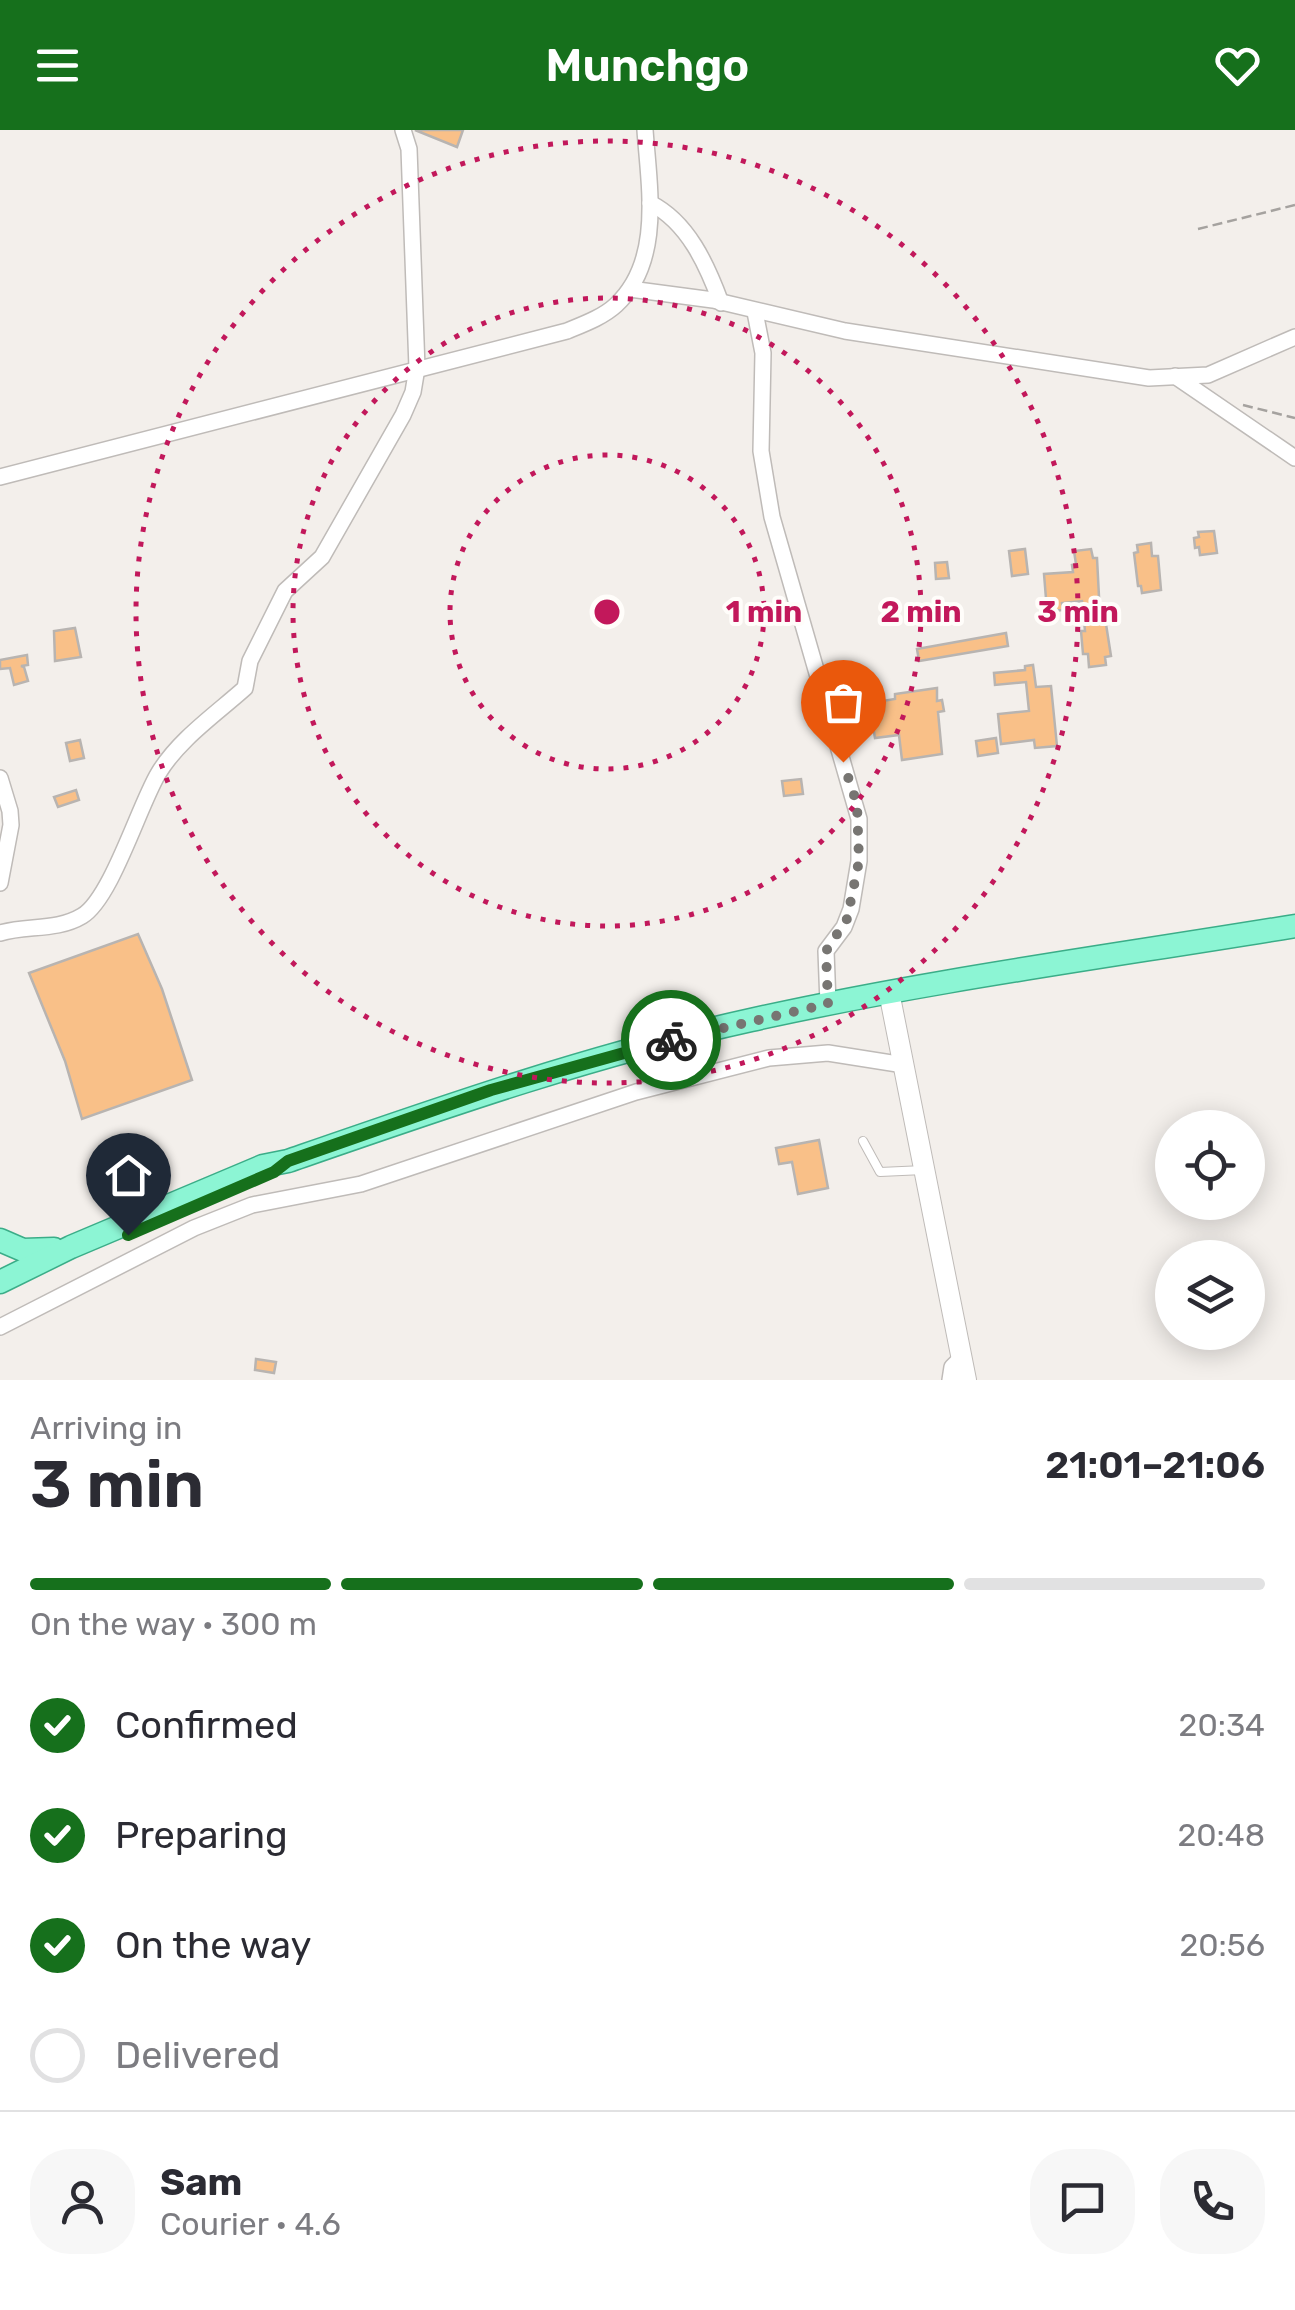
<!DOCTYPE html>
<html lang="en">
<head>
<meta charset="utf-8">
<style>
	body { margin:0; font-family:Rubik,sans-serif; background:#f7f7f7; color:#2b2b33; height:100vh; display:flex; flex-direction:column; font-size:38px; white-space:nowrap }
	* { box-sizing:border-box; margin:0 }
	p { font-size:32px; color:#7c7c81 }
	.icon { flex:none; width:55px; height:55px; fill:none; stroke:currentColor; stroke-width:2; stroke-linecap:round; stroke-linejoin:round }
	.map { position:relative; height:1250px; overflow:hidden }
	.details { display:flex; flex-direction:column; background:#fff; flex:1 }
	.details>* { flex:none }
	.buttons { position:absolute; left:1155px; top:980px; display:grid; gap:20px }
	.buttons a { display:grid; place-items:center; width:110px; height:110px; border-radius:50%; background:#fff; box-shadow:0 5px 25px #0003; font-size:50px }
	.pin { position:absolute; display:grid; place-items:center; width:85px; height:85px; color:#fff; margin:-102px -42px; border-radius:50% 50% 50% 0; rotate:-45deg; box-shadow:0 0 10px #0007 }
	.pin .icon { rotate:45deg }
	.courier { position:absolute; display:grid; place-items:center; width:100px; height:100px; margin:-50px; border:8px solid #16701c; border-radius:50%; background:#fff; color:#222; box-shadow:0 2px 12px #0007 }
	.headline em { font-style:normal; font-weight:600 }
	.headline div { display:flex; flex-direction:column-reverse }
	.headline { display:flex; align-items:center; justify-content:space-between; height:170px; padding:0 30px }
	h1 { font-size:65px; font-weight:600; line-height:75px }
	.bar { display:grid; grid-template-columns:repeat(4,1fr); gap:15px 10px; align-content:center; height:120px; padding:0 30px }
	.bar i { height:12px; border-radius:8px; background:#e1e1e2 }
	.bar .on { background:#16701c }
	.bar p { grid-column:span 4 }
	.line { display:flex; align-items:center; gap:25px; padding:0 30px; border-top:2px solid #e1e1e2 }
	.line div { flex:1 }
	.round { display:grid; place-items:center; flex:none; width:105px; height:105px; border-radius:40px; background:#f7f7f7 }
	ol { padding:0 30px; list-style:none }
	li { display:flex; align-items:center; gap:30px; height:110px }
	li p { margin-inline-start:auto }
	li .icon { padding:10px; border-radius:50%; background:#16701c; color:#fff; stroke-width:4 }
	li:last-child { color:#7c7c81 }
	li i { width:55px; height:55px; border:5px solid #e1e1e2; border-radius:50% }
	header { display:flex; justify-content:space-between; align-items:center; height:130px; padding:0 30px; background:#16701c; color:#fff; font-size:45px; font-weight:600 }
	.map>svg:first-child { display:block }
	.building { fill:#f9c088; stroke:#b8b4b1; stroke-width:2.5 }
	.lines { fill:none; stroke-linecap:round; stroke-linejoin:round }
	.lane-casing { stroke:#bfbbb8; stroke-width:10 }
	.street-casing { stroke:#bfbbb8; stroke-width:18 }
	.secondary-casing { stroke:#bfbbb8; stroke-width:22 }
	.primary-casing { stroke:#3bad88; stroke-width:25 }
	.path { stroke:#a5a29f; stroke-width:2.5; stroke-dasharray:10 5; stroke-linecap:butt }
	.lane { stroke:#fff; stroke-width:8 }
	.street { stroke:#fff; stroke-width:15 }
	.secondary { stroke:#fff; stroke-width:20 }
	.primary { stroke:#8cf5d4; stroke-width:22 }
	.done { stroke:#777572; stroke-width:10; stroke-dasharray:0 18 }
	.route { stroke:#16701c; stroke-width:12 }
	.ring { fill:none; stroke:#c2185b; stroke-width:5; stroke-dasharray:5 10 }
	.centre { fill:#c2185b; stroke:#fffdfa; stroke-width:5 }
	.ring-label { font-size:30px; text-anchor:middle; font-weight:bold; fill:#c2185b; stroke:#fffdfa; stroke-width:8; stroke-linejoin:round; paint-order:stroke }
</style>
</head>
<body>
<header><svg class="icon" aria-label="menu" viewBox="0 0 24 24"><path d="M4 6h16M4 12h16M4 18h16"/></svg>Munchgo<svg class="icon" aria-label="heart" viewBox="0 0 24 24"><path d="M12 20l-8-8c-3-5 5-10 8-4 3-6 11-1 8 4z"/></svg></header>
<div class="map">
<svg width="1295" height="1250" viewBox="0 0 1295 1250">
	<rect width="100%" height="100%" fill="#f3efeb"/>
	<g class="building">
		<polygon points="415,0 463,0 457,17"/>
		<polygon points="1214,401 1217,423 1200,425 1199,417 1195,418 1194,408 1199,407 1198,402"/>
		<polygon points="1151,413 1152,426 1158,426 1161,460 1142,463 1141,456 1138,456 1134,423 1138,422 1137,415"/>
		<polygon points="1025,419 1028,444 1012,446 1009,421"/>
		<polygon points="1091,419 1093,428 1097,428 1100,486 1102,494 1106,494 1111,526 1105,527 1106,535 1089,537 1088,524 1083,524 1081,501 1085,501 1082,471 1062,473 1063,480 1047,481 1044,444 1073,442 1072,435 1076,434 1074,421"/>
		<polygon points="947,432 949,448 936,449 935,433"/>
		<polygon points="75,498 81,527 55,531 54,501"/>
		<polygon points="1006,503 1008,516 919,531 917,519"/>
		<polygon points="27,525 28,535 21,536 24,537 28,551 14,555 10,538 0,539 0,530"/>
		<polygon points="1033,535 1036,557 1051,556 1057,616 1035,618 1034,610 1001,614 998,584 1029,581 1026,552 995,555 994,543 1025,540 1025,536"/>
		<polygon points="937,558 937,571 942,570 944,581 938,582 942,624 902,630 899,605 875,608 873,596 867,596 864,574 895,569 895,564"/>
		<polygon points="996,608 998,623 978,626 976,611"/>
		<polygon points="80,610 84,628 70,631 66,613"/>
		<polygon points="801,649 803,664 784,666 782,651"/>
		<polygon points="76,660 79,670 58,677 54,667"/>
		<polygon points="138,804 162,859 192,950 82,989 65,931 29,843"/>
		<polygon points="819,1010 828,1058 798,1064 792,1032 779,1034 776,1018"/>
		<polygon points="256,1229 276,1232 274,1243 255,1240"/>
	</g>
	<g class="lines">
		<g class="lane-casing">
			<polyline id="lane" points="863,1011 880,1042 924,1040"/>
		</g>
		<g class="street-casing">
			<g id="street">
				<path d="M650 73C688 92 707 135 721 173"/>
				<polyline points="630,159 713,170 845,201 1149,248 1208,245 1295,207"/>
				<polyline points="755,182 763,223 761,321 772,387 859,689 859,731 851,779 844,797 826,821 828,874"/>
				<polyline points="1175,246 1295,328"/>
				<path d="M0 347 567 201C584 194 603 187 616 175 663 131 649 57 645 0"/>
				<polyline points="0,648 10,681 11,695 0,753"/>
				<path d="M0 803C27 795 57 801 82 786 111 769 139 676 158 644 178 610 216 584 245 558L250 531 285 461 322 427 403 285 413 262 417 238 409 19 403 0"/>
				<polyline points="0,1197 194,1098 252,1075 361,1054 636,962 769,928 828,923 904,935"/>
				<polyline points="950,1250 952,1237 961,1228"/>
			</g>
		</g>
		<g class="secondary-casing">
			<polyline id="secondary" points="889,862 966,1250"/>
		</g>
		<g class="primary-casing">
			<g id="primary">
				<polyline points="0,1110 23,1120 54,1119"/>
				<path d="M0 1152 71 1117 263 1036 288 1031C441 978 592 925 751 890 930 850 1113 826 1295 796"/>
			</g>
		</g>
		<g class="path">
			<polyline points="1198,99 1295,75"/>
			<polyline points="1243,275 1295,288"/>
		</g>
		<use href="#lane" class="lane"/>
		<use href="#street" class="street"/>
		<use href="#secondary" class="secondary"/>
		<use href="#primary" class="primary"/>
	</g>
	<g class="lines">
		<polyline class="done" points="671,910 828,874 826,821 847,789 859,731 857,674 843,632"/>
		<polyline class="route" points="128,1105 274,1042 288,1031 491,960 671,910"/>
	</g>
	<g class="ring">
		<circle cx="607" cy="482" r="157"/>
		<circle cx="607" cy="482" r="314"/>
		<circle cx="607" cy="482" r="471"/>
	</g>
	<circle cx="607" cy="482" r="15" class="centre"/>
	<g class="ring-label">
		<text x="764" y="492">1 min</text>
		<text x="921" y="492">2 min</text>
		<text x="1078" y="492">3 min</text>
	</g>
</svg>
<div class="buttons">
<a><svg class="icon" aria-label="locate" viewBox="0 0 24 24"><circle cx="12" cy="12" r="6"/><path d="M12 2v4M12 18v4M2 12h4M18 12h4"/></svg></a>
<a><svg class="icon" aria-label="layers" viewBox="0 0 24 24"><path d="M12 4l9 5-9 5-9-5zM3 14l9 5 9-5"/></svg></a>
</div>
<div class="pin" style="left:843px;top:632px;background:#ea580c"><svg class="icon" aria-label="bag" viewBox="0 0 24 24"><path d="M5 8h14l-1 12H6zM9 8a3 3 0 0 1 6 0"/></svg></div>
<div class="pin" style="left:128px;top:1105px;background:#1f2937"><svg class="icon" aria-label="home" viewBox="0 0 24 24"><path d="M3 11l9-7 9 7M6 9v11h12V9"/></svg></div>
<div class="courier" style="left:671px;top:910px"><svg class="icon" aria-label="bike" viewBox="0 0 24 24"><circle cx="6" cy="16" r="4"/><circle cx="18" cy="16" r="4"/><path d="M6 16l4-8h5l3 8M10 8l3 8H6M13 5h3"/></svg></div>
</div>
<section class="details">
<div class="headline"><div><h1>3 min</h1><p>Arriving in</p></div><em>21:01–21:06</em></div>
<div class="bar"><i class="on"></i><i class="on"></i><i class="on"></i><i></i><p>On the way · 300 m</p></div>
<ol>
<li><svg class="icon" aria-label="check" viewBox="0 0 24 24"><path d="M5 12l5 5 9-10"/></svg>Confirmed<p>20:34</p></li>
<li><svg class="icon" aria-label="check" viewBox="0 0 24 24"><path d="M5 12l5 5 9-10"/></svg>Preparing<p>20:48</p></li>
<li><svg class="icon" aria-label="check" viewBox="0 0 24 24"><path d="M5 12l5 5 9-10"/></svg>On the way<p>20:56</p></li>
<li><i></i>Delivered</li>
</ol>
<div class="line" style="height:180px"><a class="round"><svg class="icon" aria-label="person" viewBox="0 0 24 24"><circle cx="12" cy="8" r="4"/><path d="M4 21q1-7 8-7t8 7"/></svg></a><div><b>Sam</b><p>Courier · 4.6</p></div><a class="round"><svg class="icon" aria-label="chat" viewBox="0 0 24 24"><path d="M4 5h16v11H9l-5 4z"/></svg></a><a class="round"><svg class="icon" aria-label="phone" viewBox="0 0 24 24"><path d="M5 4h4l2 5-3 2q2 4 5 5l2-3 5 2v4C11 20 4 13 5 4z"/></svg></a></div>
</section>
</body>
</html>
